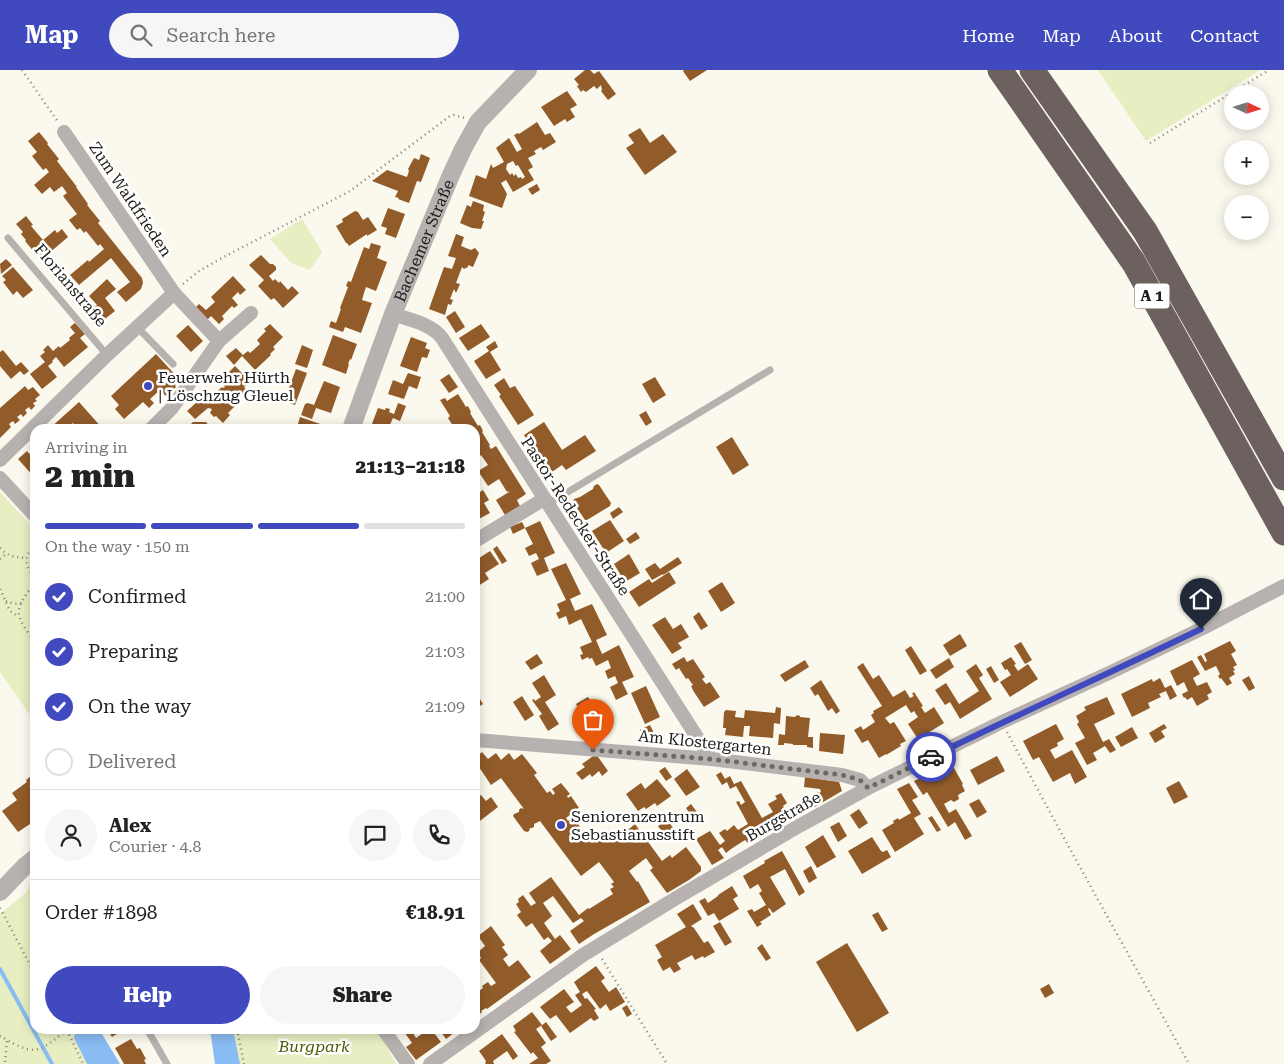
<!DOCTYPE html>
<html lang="en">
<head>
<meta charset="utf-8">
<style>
	body { margin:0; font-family:"Roboto Serif",serif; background:#f6f6f6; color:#222; height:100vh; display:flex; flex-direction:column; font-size:19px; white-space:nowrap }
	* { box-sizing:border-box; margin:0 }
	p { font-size:16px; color:#767676 }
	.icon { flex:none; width:28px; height:28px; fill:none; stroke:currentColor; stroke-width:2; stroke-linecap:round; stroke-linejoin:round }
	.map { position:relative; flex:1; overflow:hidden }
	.details { position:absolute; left:30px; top:354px; width:450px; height:610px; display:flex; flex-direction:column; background:#fff; border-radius:15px; box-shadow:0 2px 12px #0003 }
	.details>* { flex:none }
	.needle { width:32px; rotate:94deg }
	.tools { position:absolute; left:1224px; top:15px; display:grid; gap:10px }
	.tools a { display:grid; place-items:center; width:45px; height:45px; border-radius:50%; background:#fff; box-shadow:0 2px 12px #0003; font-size:25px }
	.pin { position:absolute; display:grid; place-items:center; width:42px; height:42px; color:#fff; margin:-51px -21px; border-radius:50% 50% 50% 0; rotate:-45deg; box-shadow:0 0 5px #0007 }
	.pin .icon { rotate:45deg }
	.courier { position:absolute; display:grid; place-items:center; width:50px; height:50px; margin:-25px; border:4px solid #404abe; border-radius:50%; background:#fff; color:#222; box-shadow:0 1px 6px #0007 }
	.head em { font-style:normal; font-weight:800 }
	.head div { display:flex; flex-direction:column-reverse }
	.head { display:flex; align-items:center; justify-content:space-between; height:85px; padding:0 15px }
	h1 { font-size:32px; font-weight:800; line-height:38px }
	.bar { display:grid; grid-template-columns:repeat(4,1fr); gap:8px 5px; align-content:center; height:60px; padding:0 15px }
	.bar i { height:6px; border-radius:4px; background:#e0e0e0 }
	.bar .active { background:#404abe }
	.bar p { grid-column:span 4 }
	.line { display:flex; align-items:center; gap:12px; padding:0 15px; border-top:1px solid #e0e0e0 }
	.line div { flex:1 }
	.round { display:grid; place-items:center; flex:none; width:52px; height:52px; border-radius:26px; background:#f6f6f6 }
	ol { padding:0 15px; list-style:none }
	li { display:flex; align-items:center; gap:15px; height:55px }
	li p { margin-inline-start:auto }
	li .icon { padding:5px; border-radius:50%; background:#404abe; color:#fff; stroke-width:4 }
	li:last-child { color:#767676 }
	li i { width:28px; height:28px; border:2px solid #e0e0e0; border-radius:50% }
	.button { display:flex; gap:10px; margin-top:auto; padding:10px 15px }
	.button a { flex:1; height:58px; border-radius:30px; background:#404abe; color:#fff; font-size:20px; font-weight:800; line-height:58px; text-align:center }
	.button a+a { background:#f6f6f6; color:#222 }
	header { display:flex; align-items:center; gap:30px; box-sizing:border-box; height:70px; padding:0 25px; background:#404abe; color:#fff }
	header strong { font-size:24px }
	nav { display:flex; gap:28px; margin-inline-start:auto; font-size:18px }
	.search { width:350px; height:45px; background:#f6f6f6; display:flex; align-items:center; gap:12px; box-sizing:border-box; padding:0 18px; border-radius:28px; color:#767676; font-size:19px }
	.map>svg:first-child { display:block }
	.green { fill:#e6eec2 }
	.water { fill:#89bcf3 }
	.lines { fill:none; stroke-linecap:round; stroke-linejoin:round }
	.stream { stroke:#89bcf3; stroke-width:4 }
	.building { fill:#915b2a; fill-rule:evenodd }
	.path { stroke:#84827b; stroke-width:2.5; stroke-dasharray:1 4; stroke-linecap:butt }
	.service { stroke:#b7b1b0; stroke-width:7 }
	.minor { stroke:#b7b1b0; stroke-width:14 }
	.tertiary { stroke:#b7b1b0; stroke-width:18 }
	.motorway { stroke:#6d6160; stroke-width:25 }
	.done { stroke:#6b6a63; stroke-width:5; stroke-dasharray:0 9 }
	.route { stroke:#404abe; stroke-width:6 }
	.poi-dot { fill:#404abe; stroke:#fff; stroke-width:2 }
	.labels { text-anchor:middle; stroke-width:5; stroke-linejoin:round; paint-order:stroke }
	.shield { fill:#fff; stroke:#62615e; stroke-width:1 }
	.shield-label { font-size:15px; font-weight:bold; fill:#1e1d19 }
	.street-label { font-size:16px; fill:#1e1d19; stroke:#fff }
	.poi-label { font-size:16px; fill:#1e1d19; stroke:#fff; text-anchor:start }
	.park-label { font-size:16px; font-style:italic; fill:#535b05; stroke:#fff }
</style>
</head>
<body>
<header>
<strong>Map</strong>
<div class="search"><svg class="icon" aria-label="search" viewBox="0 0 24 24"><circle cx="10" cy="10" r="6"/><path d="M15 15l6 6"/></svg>Search here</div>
<nav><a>Home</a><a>Map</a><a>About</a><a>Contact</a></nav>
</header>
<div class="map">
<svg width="1284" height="994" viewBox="0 0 1284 994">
	<rect width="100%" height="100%" fill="#fbf8ed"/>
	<g class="green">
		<polygon points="1098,0 1260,0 1146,71"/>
		<polygon points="302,149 322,182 310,200 291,193 270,169"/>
		<polygon points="0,422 35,460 35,652 0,602"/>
		<polygon points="35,802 35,959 76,959 74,968 87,994 0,994 0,844 26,823"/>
		<polygon points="233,959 377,959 396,994 240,994"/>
	</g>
	<g class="water">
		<polygon points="76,959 99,959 120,994 87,994 74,968"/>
		<polygon points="210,959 233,959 240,994 215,994"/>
	</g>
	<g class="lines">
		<polyline class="stream" points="0,899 52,994"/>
	</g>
	<g class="building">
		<polygon points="585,0 590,0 594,4 599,1 616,24 608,30 601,21 602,20 601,15 597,19 594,16 586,22 583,20 581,22 577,16 579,15 574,9"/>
		<polygon points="684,0 707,0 690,11 683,1"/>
		<polygon points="567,21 577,35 570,39 575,47 567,52 565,49 554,56 541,37"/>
		<path d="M537 52 545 65 550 63 556 72 543 80 541 77 534 81 536 84 528 88 533 97 528 100 534 110 513 122 506 110 501 113 507 124 502 138 469 126 476 105 486 109 491 94 493 98 504 92 496 78 509 68 517 82 522 79 514 65 518 63 519 64ZM513 91 516 96 518 95 525 107 522 109 521 107 518 108 516 104 514 106 512 103 510 105 506 99 507 94Z"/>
		<polygon points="640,58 650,73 663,64 677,82 645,105 626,78 634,73 628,65"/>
		<polygon points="39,62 48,73 47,74 59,89 57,91 77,117 76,117 88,134 87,135 100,151 98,153 142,208 143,213 141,219 126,232 117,222 130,212 111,188 79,215 70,205 88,190 89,192 104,179 100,174 98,176 86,161 84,163 80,158 77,160 69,150 77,144 63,126 67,123 62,116 54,122 50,117 42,124 34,115 49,102 46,98 43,100 32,86 37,82 28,71"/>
		<polygon points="421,84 430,88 421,112 417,111 409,133 398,129 399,128 395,127 398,121 372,111 387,100 407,107 409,101 408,99 414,88 419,90"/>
		<polygon points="537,114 540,120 532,125 528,119"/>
		<polygon points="473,131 484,135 483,141 485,142 482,151 484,151 481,159 472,158 460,153 467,135 471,137"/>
		<polygon points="388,138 405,144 396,168 385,164 387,158 381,156"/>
		<polygon points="355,141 358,142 363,150 368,147 377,160 367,166 367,164 349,176 347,173 346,173 336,156 343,152 342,149"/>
		<polygon points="26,146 33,155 31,156 43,170 55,160 57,163 62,159 68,167 41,190 25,171 26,170 21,164 23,162 16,154"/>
		<polygon points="456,164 464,167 461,176 471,180 475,178 479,183 473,197 468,195 468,197 464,199 462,197 456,213 460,214 456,223 454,219 450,229 453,230 451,235 448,234 445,245 429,239 444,197 452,199 456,188 448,186"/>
		<polygon points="371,173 381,176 377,188 387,192 376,221 366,217 364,223 362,230 372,233 361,263 345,257 343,262 329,257 331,251 336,253 341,239 340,238 348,217 346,216 348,211 351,212 364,177 369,179"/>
		<polygon points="261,185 270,194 273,194 276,197 276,200 269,206 273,211 275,209 279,213 280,211 288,220 292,216 299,223 283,238 274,228 271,230 258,216 264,210 249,195"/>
		<polygon points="6,189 12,195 1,204 0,194"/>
		<polygon points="13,197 33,220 23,228 17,221 13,225 3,212 6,210 2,206"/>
		<polygon points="233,206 246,220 240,225 238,222 232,228 238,235 234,238 232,236 222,246 224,249 219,254 211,246 207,250 195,238 199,234 206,240 215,232 211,227"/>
		<polygon points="107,209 116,219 105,228 115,241 96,256 86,244 97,235 89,226"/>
		<polygon points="455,241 465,257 456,263 446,247"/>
		<polygon points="75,253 85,264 80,268 88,277 64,297 56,287 52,291 53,292 48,296 57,307 42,319 30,304 45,292 40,286 45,282 43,280 48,275 53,281 59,276 60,278 70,270 69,268 75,263 70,257"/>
		<polygon points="270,254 283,267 273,277 275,279 270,284 271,285 255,300 242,286 234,295 226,286 236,278 243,285 248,281 250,283 259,275 260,274 257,270 266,261 264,259"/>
		<polygon points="481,254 490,267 468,281 459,268"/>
		<polygon points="188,255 203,271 191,282 176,266"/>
		<polygon points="333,265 357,274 351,290 350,289 348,294 349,294 346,304 322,295"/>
		<polygon points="411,267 427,273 425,278 430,280 427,288 422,287 417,302 400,296"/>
		<polygon points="495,271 498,277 490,282 501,300 486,309 474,291 489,281 486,277"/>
		<polygon points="302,275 313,280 307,298 295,294"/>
		<polygon points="3,280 16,296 21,292 29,301 24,305 20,301 11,309 0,296 0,282"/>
		<polygon points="156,284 180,310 175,315 176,317 166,326 160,320 150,329 154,333 149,338 143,332 124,349 115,339 119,335 111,326"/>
		<polygon points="235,296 250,311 244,317 247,320 237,329 239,332 228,343 230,345 223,353 216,346 214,347 210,343 212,339 208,338 195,349 187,341 208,322 212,326 222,317 223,318 225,317 221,312 230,303 229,302"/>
		<polygon points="296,299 307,303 295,335 284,331"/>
		<polygon points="408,303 421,307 417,319 409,316 404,329 388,324 393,310 403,314"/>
		<polygon points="449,304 458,317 449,323 440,310"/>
		<polygon points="655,307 666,325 653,333 642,314"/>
		<polygon points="504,308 510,318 515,316 534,345 518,355 499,326 501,325 494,315"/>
		<polygon points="324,311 340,317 331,343 316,338 312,349 301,345 305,334 308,333 314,335"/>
		<polygon points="25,316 28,320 33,317 40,325 35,329 37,331 33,333 35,336 31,340 29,337 25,340 27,343 23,347 21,344 17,347 20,350 15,354 13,351 9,354 11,357 0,368 0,338"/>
		<polygon points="458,324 466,337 468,336 471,342 470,343 478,356 480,355 483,361 482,362 490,375 489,376 491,379 496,376 526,424 517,430 520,436 505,445 496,430 509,422 508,421 507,422 499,409 488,416 478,401 488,395 481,385 480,386 478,383 475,384 475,359 455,359 448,348 450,346 440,330 445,328 447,331"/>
		<polygon points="79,332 103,359 78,359 73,353 66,359 49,359"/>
		<polygon points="398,333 406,336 400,351 393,348 388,359 370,359 378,338 385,340 386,338 390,339 389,342 394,344"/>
		<polygon points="646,341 652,352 646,356 639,345"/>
		<polygon points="300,347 326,356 325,359 298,359 299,355 298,354"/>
		<polygon points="193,352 206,352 212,359 186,359"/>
		<polygon points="544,352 562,380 585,365 596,381 566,400 562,395 549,404 524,365"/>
		<polygon points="732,367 749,395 733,405 716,377"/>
		<polygon points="27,381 35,390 35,408 18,389"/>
		<polygon points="597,414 599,415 611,433 610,436 587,450 585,450 573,432 574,429 580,427 593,419 594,416"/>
		<polygon points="483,420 489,430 484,433 490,443 475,451 475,425"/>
		<polygon points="619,437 623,442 613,449 610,443"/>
		<polygon points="610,450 624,471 606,483 592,461"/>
		<polygon points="540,451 555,483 544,488 549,501 537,506 531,493 539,489 536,483 529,486 525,478 533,474 525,458"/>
		<polygon points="522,452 525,458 513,464 510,457"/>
		<polygon points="636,462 640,468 630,474 626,469"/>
		<polygon points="497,476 507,491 502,494 493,479"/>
		<polygon points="490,481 499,494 485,503 489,509 475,518 475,493 477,491 476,490"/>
		<polygon points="629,484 640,503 625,512 614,494"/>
		<polygon points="678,487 682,493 663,505 663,504 652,510 645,499 655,493 660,499"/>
		<polygon points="566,493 581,524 570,529 575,541 592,534 607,565 596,570 602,584 619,575 634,607 622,612 628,624 616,630 610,617 618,613 615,606 608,609 605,601 611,598 608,590 596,596 592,588 589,589 588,587 582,590 580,585 583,584 580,577 592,572 581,549 569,555 566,546 559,549 556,543 560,541 557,534 566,530 551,499"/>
		<polygon points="669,502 676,513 639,537 629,522 649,509 652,513"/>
		<polygon points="722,512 735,533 721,542 708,521"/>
		<polygon points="699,542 708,556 701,560 693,547"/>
		<polygon points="665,547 673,559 681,554 689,567 678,573 682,578 672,584 652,555"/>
		<polygon points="960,564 967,576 950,586 943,575"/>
		<polygon points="1230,571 1236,581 1231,584 1237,595 1233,597 1235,600 1233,601 1235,604 1229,608 1232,613 1227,616 1221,608 1220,609 1218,606 1220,604 1216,596 1205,601 1197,587 1201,585 1205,592 1207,591 1204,584"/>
		<polygon points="1021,572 1032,590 1025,594 1014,576"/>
		<polygon points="911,576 927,601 920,605 905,580"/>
		<polygon points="537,584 543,593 531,600 525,592"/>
		<polygon points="684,587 687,592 693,589 705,607 702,609 706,614 710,612 720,627 704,637 694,622 691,616 693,615 688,608 686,609 679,598 676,600 672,594"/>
		<polygon points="1011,587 1016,594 1014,595 1018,601 1028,594 1038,609 1010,627 1000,612 1011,605 1007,599 1005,600 1001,593"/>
		<polygon points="949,588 954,597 936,609 930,600"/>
		<polygon points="805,590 809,597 785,612 780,605"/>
		<polygon points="1192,590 1200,604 1193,608 1197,616 1207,612 1212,622 1207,625 1209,629 1197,636 1192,627 1187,630 1185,627 1184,628 1182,624 1188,621 1184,612 1177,616 1170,601"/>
		<polygon points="863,593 873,609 879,605 893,627 905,620 910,628 914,626 912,624 914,622 923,636 921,637 925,643 934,637 944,653 918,669 908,654 918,647 914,641 911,643 906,635 885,648 890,654 894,652 906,671 900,674 901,676 886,685 886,684 879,688 868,670 862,673 854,660 861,656 863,660 875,652 871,645 874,643 873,641 882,636 857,597"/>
		<polygon points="976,594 983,605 979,608 992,629 960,649 950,632 945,635 935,620 946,613 959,634 979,621 966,601"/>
		<polygon points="991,596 999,610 994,613 986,599"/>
		<polygon points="544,605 556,625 545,632 559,654 548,661 539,646 542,644 532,630 534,629 535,631 541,627 532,613"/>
		<polygon points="1249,606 1255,618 1249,621 1242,610"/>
		<polygon points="1160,608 1165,618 1171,615 1177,626 1170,630 1166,621 1159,624 1161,627 1148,633 1150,638 1132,647 1121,624 1152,609 1153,612"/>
		<polygon points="821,610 840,641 836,644 832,638 828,641 818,624 815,626 810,618"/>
		<polygon points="646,616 660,647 645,654 631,623"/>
		<polygon points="475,621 483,634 475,639"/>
		<polygon points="522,626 534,645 525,651 513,632"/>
		<polygon points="588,627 594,636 598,633 612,655 602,661 594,648 587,652 576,634"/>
		<polygon points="1107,627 1115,644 1094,654 1103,672 1109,669 1116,680 1110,683 1105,676 1093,683 1097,690 1087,695 1075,673 1085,668 1077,654 1079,652 1076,646 1086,640 1084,637"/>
		<polygon points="776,637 781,638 780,654 774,653 773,668 749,666 750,656 744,656 743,667 725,665 726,658 723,658 724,642 726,640 736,641 735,647 744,648 745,640 775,643"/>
		<polygon points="797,645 800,646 800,647 810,648 808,667 813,667 813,678 807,677 807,675 793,675 793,674 784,673 784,675 778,675 779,664 785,665 786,646 795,647"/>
		<polygon points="1056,654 1064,669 1057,673 1058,676 1050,680 1055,689 1072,680 1087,707 1075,714 1070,703 1053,712 1039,687 1033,690 1023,671"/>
		<polygon points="1164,654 1167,658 1161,661 1165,667 1155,673 1149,663"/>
		<polygon points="650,655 657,669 645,672 640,660"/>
		<polygon points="1132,657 1138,668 1121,677 1115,667"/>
		<polygon points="820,663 845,665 843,684 819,681"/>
		<polygon points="482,682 488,689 496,683 501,690 509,683 514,690 522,684 537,703 534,705 547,723 550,721 553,725 555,723 552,719 561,713 570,724 567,726 568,728 571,726 579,738 566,748 568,751 573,747 592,773 610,760 615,766 621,761 623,764 635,754 662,791 670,785 672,788 686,777 701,797 701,801 689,810 667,823 650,800 653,798 646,788 629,801 637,812 638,811 650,832 594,864 579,874 570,861 584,851 581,848 573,853 553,826 543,833 552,846 544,853 555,869 560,865 571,879 550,894 540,881 552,871 548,867 544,870 532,853 526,857 517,845 521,842 516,834 519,832 518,829 523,825 531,836 536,833 529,823 551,807 579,845 588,838 589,839 613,824 610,819 614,817 611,814 614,812 599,792 581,806 540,751 534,754 534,757 532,758 530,758 529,761 527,762 524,761 513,746 514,744 519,742 519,740 521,738 524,739 501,708 491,715 475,691 475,688"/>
		<polygon points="596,684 608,701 602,706 599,701 592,707 590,704 582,710 576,703 585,697 582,694"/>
		<polygon points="997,686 1005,701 978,715 970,700"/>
		<polygon points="665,697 672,707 666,711 659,701"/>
		<polygon points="954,698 963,714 962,715 965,721 958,725 959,729 954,732 951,730 944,734 949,743 956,739 972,766 965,770 955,752 948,757 927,722 923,725 914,711 926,705 931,712 947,701 948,702"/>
		<polygon points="687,699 700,717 686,726 674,709"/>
		<polygon points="721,702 725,709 730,706 734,714 741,711 762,748 773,742 768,734 777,729 775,726 781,723 787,733 783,736 790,750 748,773 745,770 731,779 726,783 722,777 718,780 724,788 712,795 696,769 710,761 720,775 725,771 719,763 725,759 727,761 734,755 738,760 748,754 736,732 739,731 741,735 745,732 736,716 730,719 727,712 722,715 716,705"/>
		<polygon points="35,703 35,739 33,741 35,744 35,755 33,752 18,762 2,741 17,730 12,723 27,712 26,710"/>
		<polygon points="805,707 839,712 842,721 813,738 808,729 817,724 817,723 819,722 819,723 821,722 820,719 804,717"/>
		<polygon points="657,709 671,726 657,736 655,733 646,739 644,737 638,741 626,724 641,713 645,719"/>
		<polygon points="1179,711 1188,727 1174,734 1166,718"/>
		<polygon points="909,713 918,727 912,730 921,744 914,748 924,764 895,782 882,760 894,753 893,751 898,748 899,750 911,743 897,719"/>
		<polygon points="481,725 486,731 491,727 498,737 476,754 475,729"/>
		<polygon points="979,729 987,742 977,748 969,734"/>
		<polygon points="691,734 700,746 694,750 686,738"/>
		<polygon points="859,739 868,753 859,759 850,745"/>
		<polygon points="932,746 941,760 937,762 928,748"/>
		<polygon points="667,750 674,759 665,766 658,756"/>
		<polygon points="839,752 847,766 838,772 830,757"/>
		<polygon points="823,765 836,787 817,798 805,777"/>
		<polygon points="872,767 881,781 883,782 887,780 891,787 862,804 848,781"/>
		<polygon points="782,781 805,822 799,826 785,799 770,807 786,834 773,843 769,838 768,839 771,845 760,852 762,854 757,857 747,841 752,839 754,842 766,835 759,823 762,821 758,814 750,819 743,806 765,793 764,791"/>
		<polygon points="811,796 817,808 809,813 803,801"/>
		<polygon points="732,816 738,826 733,829 739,839 719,851 714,843 708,846 699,831 705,828 708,833 718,826 718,825"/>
		<polygon points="693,834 702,849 691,856 694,858 704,873 708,871 715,882 704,888 703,886 695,890 692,885 677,893 681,899 674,903 670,897 663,901 657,890 662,887 655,875 686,857 677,844"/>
		<polygon points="878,842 888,859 882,862 872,845"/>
		<polygon points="720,852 732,872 725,876 713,856"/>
		<polygon points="491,856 505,875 502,877 508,885 503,889 509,897 518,890 531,907 487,939 486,938 481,941 482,942 475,948 475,930 478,927 475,924 483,918 482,916 488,912 491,916 496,913 479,890 481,888 478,882 485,876 478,866"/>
		<polygon points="847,873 889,943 857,962 816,892"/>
		<polygon points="762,874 771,888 766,891 757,878"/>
		<polygon points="596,896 605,908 601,911 609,922 616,917 625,932 610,941 606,934 600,939 587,921 582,924 585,929 587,928 596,939 594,940 599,948 594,951 591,948 570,963 556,945 550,949 540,937 564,919 574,932 566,937 571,943 582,935 575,925 580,922 574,912"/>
		<polygon points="1049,914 1054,923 1045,928 1040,919"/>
		<polygon points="627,935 632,944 627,947 622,938"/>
		<polygon points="532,942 542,955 536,959 546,973 541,977 551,991 546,994 529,994 538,988 533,982 531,984 514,962 516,961 513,956"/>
		<polygon points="546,952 557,967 551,971 541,956"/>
		<polygon points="107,959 122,959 123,960 112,967"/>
		<polygon points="402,959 420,959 413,963 416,968 429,959 431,959 441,972 416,990 406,977 412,973"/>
		<polygon points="439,959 453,959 455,962 446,969"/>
		<polygon points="502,964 518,986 513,990 507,981 493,991 494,994 486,994 485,993 486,991 479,981"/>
		<polygon points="131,969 137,979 140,978 146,989 144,990 146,994 124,994 115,978"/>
	</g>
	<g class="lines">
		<g class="path">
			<polyline points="22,0 58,52"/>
			<polyline points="1150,73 1269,0"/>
			<polyline points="183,214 199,201 220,189 350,121 450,46 454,45 465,48"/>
			<path d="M35 475C22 487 26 496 35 509"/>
			<path d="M0 478C9 487 14 487 26 488"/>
			<polyline points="0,489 6,484"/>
			<path d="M35 513C28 522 15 536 20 548 23 557 30 565 35 572"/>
			<polyline points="0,519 10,541 19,547"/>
			<polyline points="6,531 14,534 22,533"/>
			<path d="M1007 662C1066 774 1128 883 1189 994"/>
			<polyline points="0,838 35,904"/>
			<polyline points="602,889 667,994"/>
			<polyline points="237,959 244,994"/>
			<polyline points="67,960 83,994"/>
			<path d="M0 966C10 971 26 983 38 979 49 976 59 965 69 959"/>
			<polyline points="5,992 7,970"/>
		</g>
		<g class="service">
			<polyline points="8,168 107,285"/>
			<polyline points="137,257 173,294"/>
			<polyline points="548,434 770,300"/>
			<polyline points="147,959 167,994"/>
		</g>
		<g class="minor">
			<polyline points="64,62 174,223 219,271"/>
			<path d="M393 244C410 250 432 254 442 268L711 689"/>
			<polyline points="151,359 172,338 219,271 251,243"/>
			<polyline points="0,390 107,285 174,223"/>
			<polyline points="0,408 35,446"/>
			<polyline points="475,471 544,429"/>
			<polyline points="475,670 711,689 842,705 860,710 868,718"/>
			<polyline points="383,959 408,994"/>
			<polyline points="430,994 583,885 678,827 799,756 868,718 1002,652 1109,603 1201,559 1284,516"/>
		</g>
		<g class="tertiary">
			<path id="s1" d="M351 359 393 244 451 105 463 79 478 52 528 0"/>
			<polyline points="0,822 25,796 35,788"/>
		</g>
		<g class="motorway">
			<polyline points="1000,0 1134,193 1284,463"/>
			<polyline points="1032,0 1145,161 1284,408"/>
		</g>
	</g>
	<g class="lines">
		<polyline class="done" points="593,680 711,689 842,705 860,710 868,718 931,687"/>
		<path class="route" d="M931 687C1021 643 1112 602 1201 559"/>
	</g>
	<g class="poi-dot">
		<circle cx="148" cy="316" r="5"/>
		<circle cx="561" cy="755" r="5"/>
	</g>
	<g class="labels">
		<rect class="shield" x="1134.5" y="213.5" width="35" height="25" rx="4"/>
		<g class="shield-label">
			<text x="1152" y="231">A 1</text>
		</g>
		<g class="street-label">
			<text transform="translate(131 129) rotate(56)" y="6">Zum Waldfrieden</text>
			<text dy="6" stroke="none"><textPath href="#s1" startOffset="202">Bachemer Straße</textPath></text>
			<text transform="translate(71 215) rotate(50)" y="6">Florianstraße</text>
			<text transform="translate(576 446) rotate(57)" y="6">Pastor-Redecker-Straße</text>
			<text transform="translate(705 672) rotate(6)" y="6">Am Klostergarten</text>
			<text transform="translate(783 746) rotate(-30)" y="6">Burgstraße</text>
		</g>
		<g class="poi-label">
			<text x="158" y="313">Feuerwehr Hürth<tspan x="158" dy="18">| Löschzug Gleuel</tspan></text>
			<text x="571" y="752">Seniorenzentrum<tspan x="571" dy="18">Sebastianusstift</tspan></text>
		</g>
		<g class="park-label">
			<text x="314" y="982">Burgpark</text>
		</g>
	</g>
</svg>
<div class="tools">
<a><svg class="needle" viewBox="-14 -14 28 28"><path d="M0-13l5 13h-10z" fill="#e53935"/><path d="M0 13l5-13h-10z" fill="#767676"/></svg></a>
<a>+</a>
<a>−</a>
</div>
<div class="pin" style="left:593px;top:680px;background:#ea580c"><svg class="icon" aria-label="bag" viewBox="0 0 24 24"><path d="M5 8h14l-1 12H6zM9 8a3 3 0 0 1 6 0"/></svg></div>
<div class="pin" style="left:1201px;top:559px;background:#1f2937"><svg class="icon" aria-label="home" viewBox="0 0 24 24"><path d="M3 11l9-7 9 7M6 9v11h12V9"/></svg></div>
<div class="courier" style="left:931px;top:687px"><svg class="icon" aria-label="car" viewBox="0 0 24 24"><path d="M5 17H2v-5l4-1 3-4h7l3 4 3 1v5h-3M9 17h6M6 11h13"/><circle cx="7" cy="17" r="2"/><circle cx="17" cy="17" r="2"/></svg></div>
<section class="details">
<div class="head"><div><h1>2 min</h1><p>Arriving in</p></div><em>21:13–21:18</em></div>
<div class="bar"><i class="active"></i><i class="active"></i><i class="active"></i><i></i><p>On the way · 150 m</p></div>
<ol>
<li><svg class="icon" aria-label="check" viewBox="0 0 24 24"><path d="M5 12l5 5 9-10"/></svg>Confirmed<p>21:00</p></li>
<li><svg class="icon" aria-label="check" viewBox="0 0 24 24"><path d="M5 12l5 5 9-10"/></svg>Preparing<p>21:03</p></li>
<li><svg class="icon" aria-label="check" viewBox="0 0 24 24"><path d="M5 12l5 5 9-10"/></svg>On the way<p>21:09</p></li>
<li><i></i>Delivered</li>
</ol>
<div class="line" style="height:90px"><a class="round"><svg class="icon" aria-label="person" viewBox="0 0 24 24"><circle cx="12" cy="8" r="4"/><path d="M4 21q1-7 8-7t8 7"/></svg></a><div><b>Alex</b><p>Courier · 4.8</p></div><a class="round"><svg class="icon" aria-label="chat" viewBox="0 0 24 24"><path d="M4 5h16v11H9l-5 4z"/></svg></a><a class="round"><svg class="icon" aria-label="phone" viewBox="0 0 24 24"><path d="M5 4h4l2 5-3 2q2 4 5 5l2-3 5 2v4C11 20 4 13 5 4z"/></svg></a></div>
<div class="line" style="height:65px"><div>Order #1898</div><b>€18.91</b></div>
<div class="button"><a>Help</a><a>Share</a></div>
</section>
</div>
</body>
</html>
